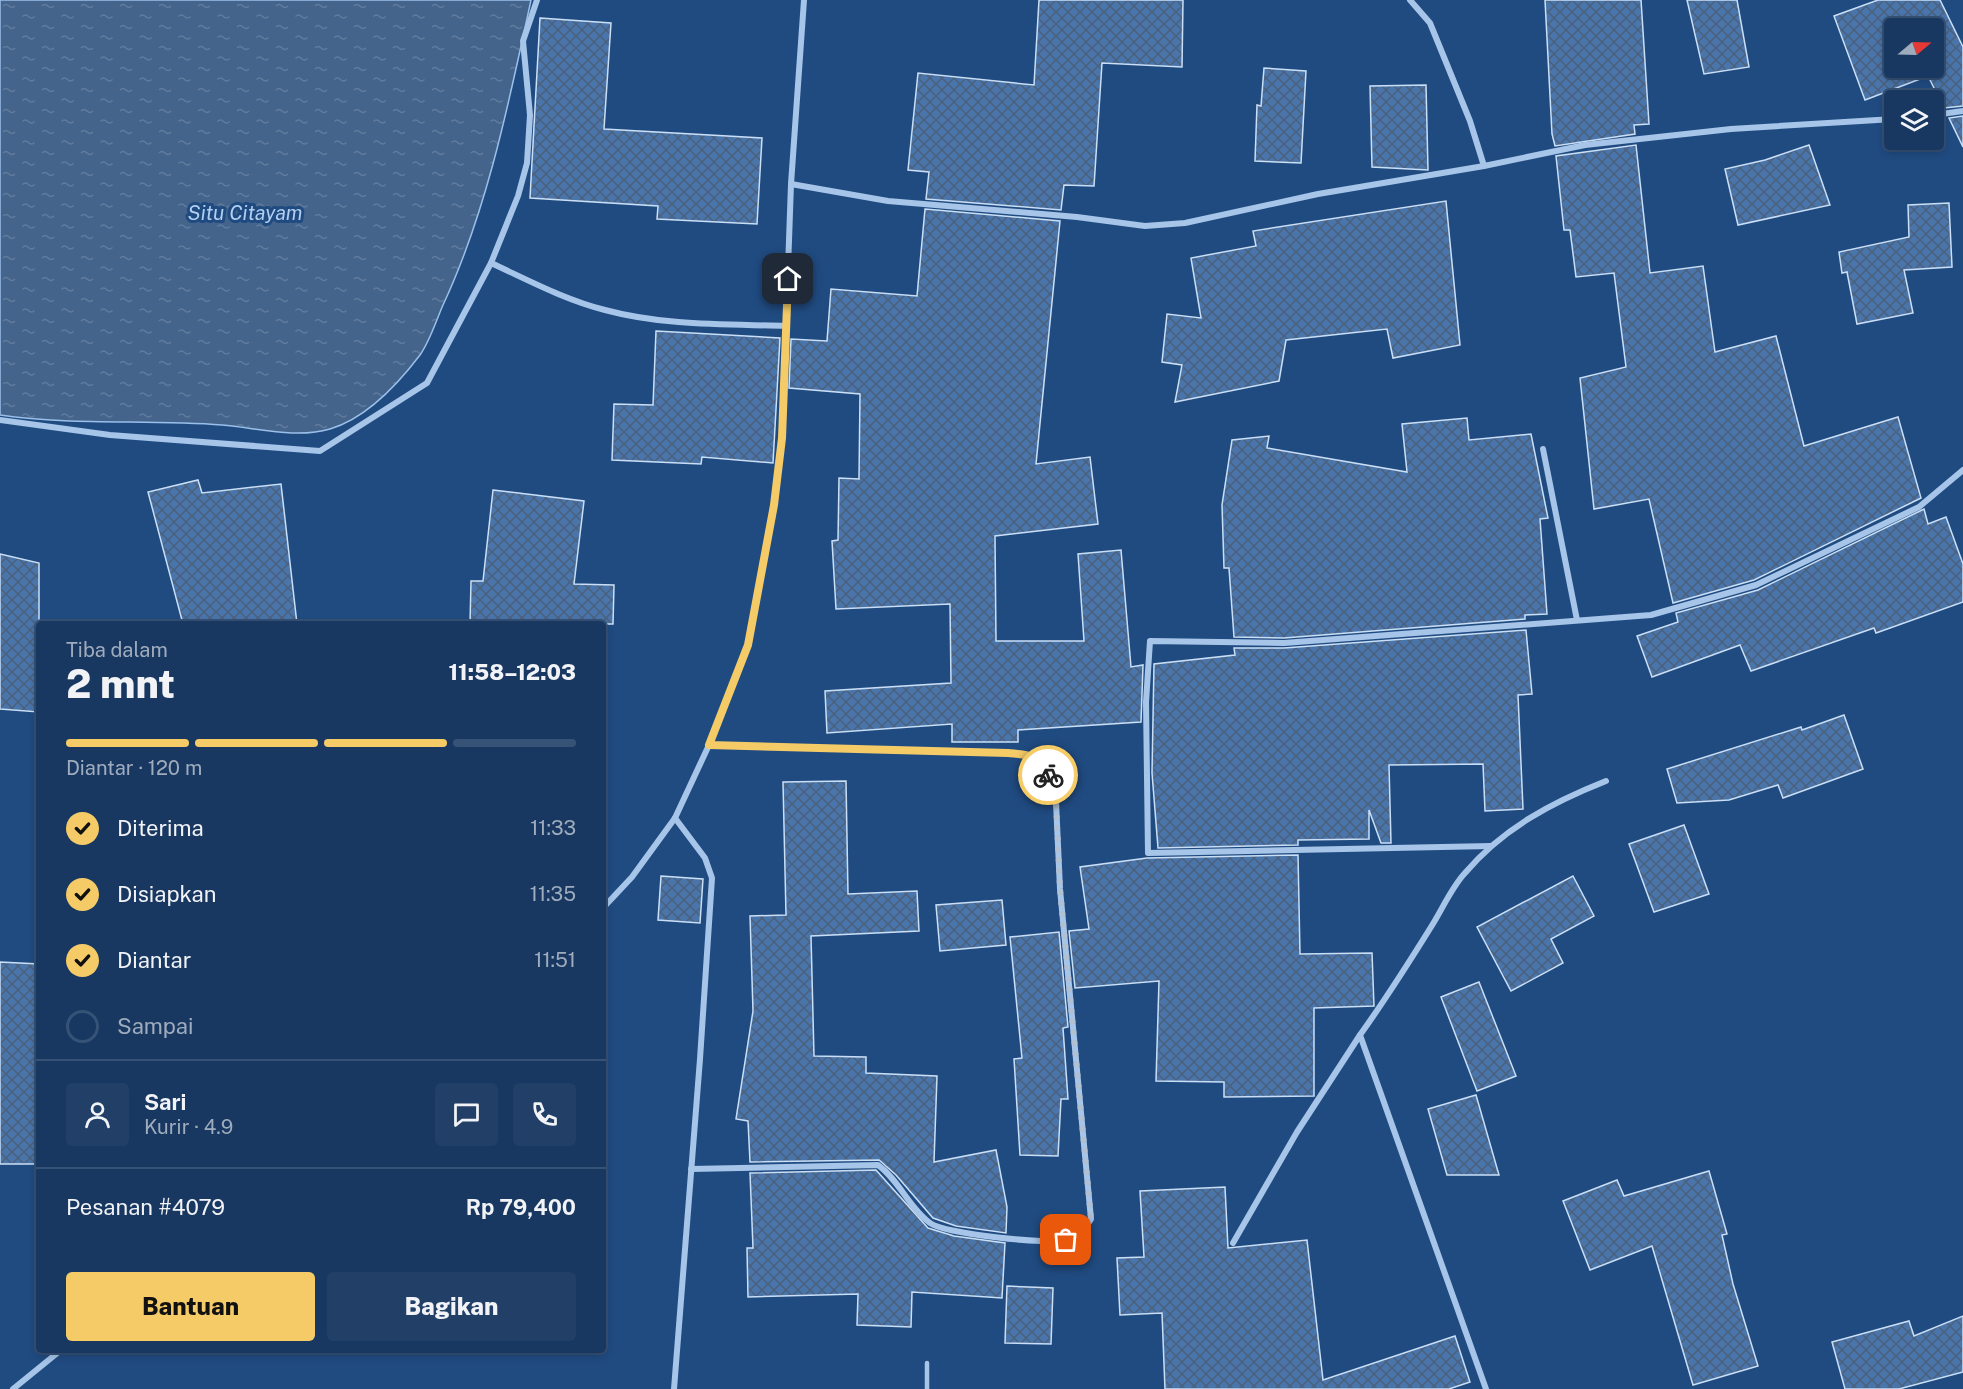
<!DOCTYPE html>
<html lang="id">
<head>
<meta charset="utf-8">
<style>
	body { margin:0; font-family:"Public Sans",sans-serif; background:#213f67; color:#f1f3f6; height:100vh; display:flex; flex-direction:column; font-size:22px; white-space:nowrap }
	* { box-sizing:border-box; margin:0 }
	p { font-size:20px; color:#9facbd }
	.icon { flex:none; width:33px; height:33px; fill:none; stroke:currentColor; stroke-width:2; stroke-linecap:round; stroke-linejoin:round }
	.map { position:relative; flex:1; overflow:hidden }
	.sheet { position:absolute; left:36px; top:621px; width:570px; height:732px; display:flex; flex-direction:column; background:#183861; border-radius:6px; box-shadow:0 3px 9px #0003,0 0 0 2px #365276 }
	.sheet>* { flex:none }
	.needle { width:39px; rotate:71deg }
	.buttons { position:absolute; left:1884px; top:18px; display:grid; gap:12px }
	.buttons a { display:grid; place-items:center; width:60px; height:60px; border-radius:6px; background:#183861; box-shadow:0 3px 9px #0003,0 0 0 2px #365276; font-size:30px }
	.pin { position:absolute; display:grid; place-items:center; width:51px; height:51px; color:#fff; margin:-26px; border-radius:12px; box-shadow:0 3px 9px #0006 }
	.courier { position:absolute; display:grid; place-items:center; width:60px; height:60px; margin:-30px; border:4px solid #f5cb67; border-radius:50%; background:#fff; color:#222; box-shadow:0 2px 8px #0007 }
	.head em { font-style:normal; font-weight:800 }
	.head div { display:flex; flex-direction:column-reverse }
	.head { display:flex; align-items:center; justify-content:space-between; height:102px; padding:0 30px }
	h1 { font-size:39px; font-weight:800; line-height:45px }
	.bar { display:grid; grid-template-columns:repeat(4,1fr); gap:9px 6px; align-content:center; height:72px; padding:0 30px }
	.bar i { height:8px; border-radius:4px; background:#365276 }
	.bar .selected { background:#f5cb67 }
	.bar p { grid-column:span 4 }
	.line { display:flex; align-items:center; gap:15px; padding:0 30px; border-top:2px solid #365276 }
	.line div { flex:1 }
	.round { display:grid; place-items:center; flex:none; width:63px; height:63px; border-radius:6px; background:#213f67 }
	ol { padding:0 30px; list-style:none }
	li { display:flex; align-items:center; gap:18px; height:66px }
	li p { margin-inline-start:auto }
	li .icon { padding:6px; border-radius:50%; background:#f5cb67; color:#111; stroke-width:4 }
	li:last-child { color:#9facbd }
	li i { width:33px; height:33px; border:3px solid #365276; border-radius:50% }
	.cta { display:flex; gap:12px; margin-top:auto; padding:12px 30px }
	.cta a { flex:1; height:69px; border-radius:6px; background:#f5cb67; color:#111; font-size:24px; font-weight:800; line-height:69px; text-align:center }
	.cta a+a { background:#213f67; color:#f1f3f6 }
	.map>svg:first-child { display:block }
	.water { fill:url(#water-ripples); stroke:#9ac0e9; stroke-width:1.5 }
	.building { fill:url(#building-cross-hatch); stroke:#cadff6; stroke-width:1.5; fill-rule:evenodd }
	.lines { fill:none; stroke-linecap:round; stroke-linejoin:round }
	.service { stroke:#a6c5e8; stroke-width:4.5 }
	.minor { stroke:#a6c5e8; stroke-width:6 }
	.done { stroke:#b1c0d3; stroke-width:6; stroke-dasharray:0 10.8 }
	.route { stroke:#f5cb67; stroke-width:8 }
	.labels { text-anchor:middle; stroke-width:6; stroke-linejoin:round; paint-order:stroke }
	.water-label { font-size:20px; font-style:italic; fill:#b2cff0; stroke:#204b81 }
</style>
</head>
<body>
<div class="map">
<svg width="1963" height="1389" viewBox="0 0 1963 1389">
	<defs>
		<pattern id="water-ripples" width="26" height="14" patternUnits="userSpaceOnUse" patternTransform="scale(1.5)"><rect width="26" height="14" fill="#45648c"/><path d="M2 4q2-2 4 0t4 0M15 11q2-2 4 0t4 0" fill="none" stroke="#617b9d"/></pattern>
		<pattern id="building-cross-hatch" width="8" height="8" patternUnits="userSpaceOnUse" patternTransform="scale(1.5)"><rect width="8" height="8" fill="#4975ab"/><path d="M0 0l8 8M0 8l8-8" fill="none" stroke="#4a607c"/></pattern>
	</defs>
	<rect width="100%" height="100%" fill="#204b81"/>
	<path class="water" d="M0 0H531C509 102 487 211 443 305 436 321 430 341 420 355 398 384 367 418 330 429 296 439 258 428 222 425 148 419 74 426 0 415Z"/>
	<g class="building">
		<polygon points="1039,0 1183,0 1182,67 1102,63 1094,186 1064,185 1061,210 926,199 929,172 908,170 918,73 1034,85"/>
		<polygon points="1545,0 1641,0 1649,124 1634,125 1635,134 1555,146 1552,134"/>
		<polygon points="1687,0 1737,0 1749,67 1704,74"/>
		<path d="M1878 0H1940L1963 47V106L1944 108 1928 76 1865 100 1834 16ZM1894 28H1934V68H1894Z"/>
		<polygon points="540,18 611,23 604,129 762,138 757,224 657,219 658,206 530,198"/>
		<polygon points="1264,68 1306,71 1301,163 1255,161 1257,105 1261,106"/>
		<polygon points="1426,85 1428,170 1372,167 1370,86"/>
		<polygon points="1963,116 1963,147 1949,118"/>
		<polygon points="1636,145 1650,273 1703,266 1715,352 1776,336 1804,446 1898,417 1921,498 1754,580 1673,603 1649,499 1594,509 1580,378 1626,367 1614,273 1576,277 1570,230 1564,230 1556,156"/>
		<polygon points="1809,145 1830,205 1738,225 1725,169 1765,160"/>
		<polygon points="1446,201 1460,345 1393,358 1387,329 1286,340 1279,381 1175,402 1182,365 1162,362 1167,314 1201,318 1191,258 1256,246 1253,231"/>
		<polygon points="1949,203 1952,267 1904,270 1913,313 1857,324 1847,272 1842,273 1839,252 1909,237 1908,205"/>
		<polygon points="925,209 1060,221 1036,464 1090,457 1098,524 995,536 996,641 1084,641 1078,554 1121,550 1131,667 1143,665 1141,722 1018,730 1018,742 952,742 952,724 827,733 825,691 951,683 950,604 836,609 832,541 838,540 839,478 859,479 860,394 789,388 791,339 827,341 831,289 917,296"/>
		<polygon points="656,331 780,338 773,463 702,457 701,464 612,460 614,404 653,405"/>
		<polygon points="1467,418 1469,440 1531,434 1548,518 1540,519 1547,614 1525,615 1525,619 1284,638 1234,637 1229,568 1224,568 1222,505 1232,440 1269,436 1267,448 1407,472 1402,424"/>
		<polygon points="198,480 202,493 281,484 297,624 183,624 148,492"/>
		<polygon points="493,490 584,501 574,584 614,585 613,624 470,624 471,581 483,581"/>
		<polygon points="1924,509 1928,524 1946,517 1963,564 1963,602 1876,633 1874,628 1751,671 1740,645 1652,677 1637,636 1678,622 1676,613 1758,590"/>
		<polygon points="0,554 39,563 39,712 0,709"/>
		<polygon points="1526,630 1532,694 1518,695 1523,809 1485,811 1483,764 1389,765 1391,843 1381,843 1369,810 1369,839 1298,840 1298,845 1158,848 1152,773 1154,664 1235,655 1234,648 1284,648"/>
		<polygon points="1844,715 1863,769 1783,798 1778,785 1729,800 1677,803 1667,769 1801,727 1802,730"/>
		<polygon points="846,781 848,894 917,891 919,931 811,936 814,1056 866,1057 866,1073 937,1076 934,1162 996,1150 1007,1207 1006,1233 956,1226 933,1218 896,1175 879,1160 750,1162 748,1121 736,1119 753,1011 750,916 786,915 783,782"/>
		<polygon points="1684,825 1709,894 1654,912 1629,844"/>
		<polygon points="1298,855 1300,954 1372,953 1374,1006 1314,1008 1314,1096 1224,1097 1224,1082 1156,1081 1159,981 1075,988 1069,931 1089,929 1080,867 1147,858"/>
		<polygon points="661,876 703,879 700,923 658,920"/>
		<polygon points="1573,876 1594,916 1551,939 1563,963 1511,991 1477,927"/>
		<polygon points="1002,900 1006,945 940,951 936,905"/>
		<polygon points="1059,932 1068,1027 1063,1028 1068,1099 1061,1099 1058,1156 1020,1155 1014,1059 1022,1058 1010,937"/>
		<polygon points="0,962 39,964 39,1164 0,1164"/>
		<polygon points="1479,982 1516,1076 1477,1091 1441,997"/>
		<polygon points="1476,1095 1499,1175 1447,1175 1428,1109"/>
		<polygon points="876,1170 928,1228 954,1236 1005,1243 1002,1298 912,1292 911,1327 857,1325 858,1294 748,1297 747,1248 753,1248 750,1173"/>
		<polygon points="1709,1171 1727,1234 1722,1235 1733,1284 1758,1366 1693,1385 1652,1246 1590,1270 1563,1201 1617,1180 1624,1196"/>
		<polygon points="1225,1187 1228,1248 1307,1240 1323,1380 1455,1336 1470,1382 1449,1389 1165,1389 1162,1313 1120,1315 1117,1258 1144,1257 1140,1191"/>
		<polygon points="1007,1286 1053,1288 1051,1344 1005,1343"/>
		<polygon points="1963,1316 1963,1372 1899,1389 1845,1389 1832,1342 1909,1321 1914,1336"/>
	</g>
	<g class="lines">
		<polyline class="service" points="927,1363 927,1389"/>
		<g class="minor">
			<polyline points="1410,0 1430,23 1470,121 1484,166"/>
			<polyline points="1934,115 1963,111"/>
			<polyline points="791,184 888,201 1077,217 1145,226 1185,223 1318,194 1484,166 1585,145 1731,129 1894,119"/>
			<path d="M491 263C528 280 565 300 605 310 664 326 726 324 787 326"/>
			<polyline points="0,420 110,435 320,451 427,383 491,263 518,196 527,163 530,115 523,41 537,0"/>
			<polyline points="1543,449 1577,620"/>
			<polyline points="1491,846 1148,853 1146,702 1150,641 1284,643 1651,615 1756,585 1919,507 1963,470"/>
			<polyline points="603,908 632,877 675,818 709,745 748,645 774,505 782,438 791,184 804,0"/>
			<path d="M691 1169 878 1165C899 1180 909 1208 930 1223 944 1234 1051 1245 1067 1240 1078 1237 1085 1228 1091 1219L1060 889 1056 802 1046 766 1036 756 1008 753 709 745"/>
			<polyline points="1233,1243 1297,1132 1360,1035"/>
			<polyline points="13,1389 61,1350"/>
			<polyline points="674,1389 700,1059 712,878 705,858 675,818"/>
			<path d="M1486 1389 1360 1035C1385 1000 1408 964 1431 927 1442 910 1451 888 1465 873 1503 828 1553 802 1606 781"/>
		</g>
	</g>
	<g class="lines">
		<polyline class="done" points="1048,775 1056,802 1060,889 1091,1219 1083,1231 1066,1240"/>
		<path class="route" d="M788 279 782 438 774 505 748 645 709 745 1008 753C1027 755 1042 754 1048 775"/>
	</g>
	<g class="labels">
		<g class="water-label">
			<text x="245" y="220">Situ Citayam</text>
		</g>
	</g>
</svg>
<div class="buttons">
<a><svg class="needle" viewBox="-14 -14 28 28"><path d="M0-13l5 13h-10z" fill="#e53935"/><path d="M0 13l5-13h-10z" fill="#9facbd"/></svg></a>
<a><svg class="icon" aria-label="layers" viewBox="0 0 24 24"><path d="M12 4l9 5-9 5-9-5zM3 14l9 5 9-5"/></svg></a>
</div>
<div class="pin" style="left:1066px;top:1240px;background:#ea580c"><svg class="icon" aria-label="bag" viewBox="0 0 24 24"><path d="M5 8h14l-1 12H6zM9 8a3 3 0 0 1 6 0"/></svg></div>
<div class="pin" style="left:788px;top:279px;background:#1f2937"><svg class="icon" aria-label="home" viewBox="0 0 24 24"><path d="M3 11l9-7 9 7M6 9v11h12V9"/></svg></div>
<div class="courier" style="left:1048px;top:775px"><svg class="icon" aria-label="bike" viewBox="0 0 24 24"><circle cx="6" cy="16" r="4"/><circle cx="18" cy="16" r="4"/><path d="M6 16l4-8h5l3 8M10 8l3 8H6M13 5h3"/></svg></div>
<section class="sheet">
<div class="head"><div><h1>2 mnt</h1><p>Tiba dalam</p></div><em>11:58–12:03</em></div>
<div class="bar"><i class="selected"></i><i class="selected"></i><i class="selected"></i><i></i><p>Diantar · 120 m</p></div>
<ol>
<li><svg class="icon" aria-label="check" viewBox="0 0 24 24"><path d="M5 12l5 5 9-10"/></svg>Diterima<p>11:33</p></li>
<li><svg class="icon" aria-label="check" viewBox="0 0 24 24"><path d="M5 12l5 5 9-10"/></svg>Disiapkan<p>11:35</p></li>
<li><svg class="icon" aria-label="check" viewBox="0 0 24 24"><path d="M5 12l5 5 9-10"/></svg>Diantar<p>11:51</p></li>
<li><i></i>Sampai</li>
</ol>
<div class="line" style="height:108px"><a class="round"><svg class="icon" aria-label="person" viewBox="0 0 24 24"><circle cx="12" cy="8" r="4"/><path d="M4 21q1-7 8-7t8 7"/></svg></a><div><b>Sari</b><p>Kurir · 4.9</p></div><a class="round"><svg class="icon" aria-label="chat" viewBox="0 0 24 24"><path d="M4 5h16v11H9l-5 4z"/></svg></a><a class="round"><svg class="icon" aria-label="phone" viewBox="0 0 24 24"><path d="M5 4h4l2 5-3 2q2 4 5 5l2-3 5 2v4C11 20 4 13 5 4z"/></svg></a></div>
<div class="line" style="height:78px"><div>Pesanan #4079</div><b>Rp 79,400</b></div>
<div class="cta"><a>Bantuan</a><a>Bagikan</a></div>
</section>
</div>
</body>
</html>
